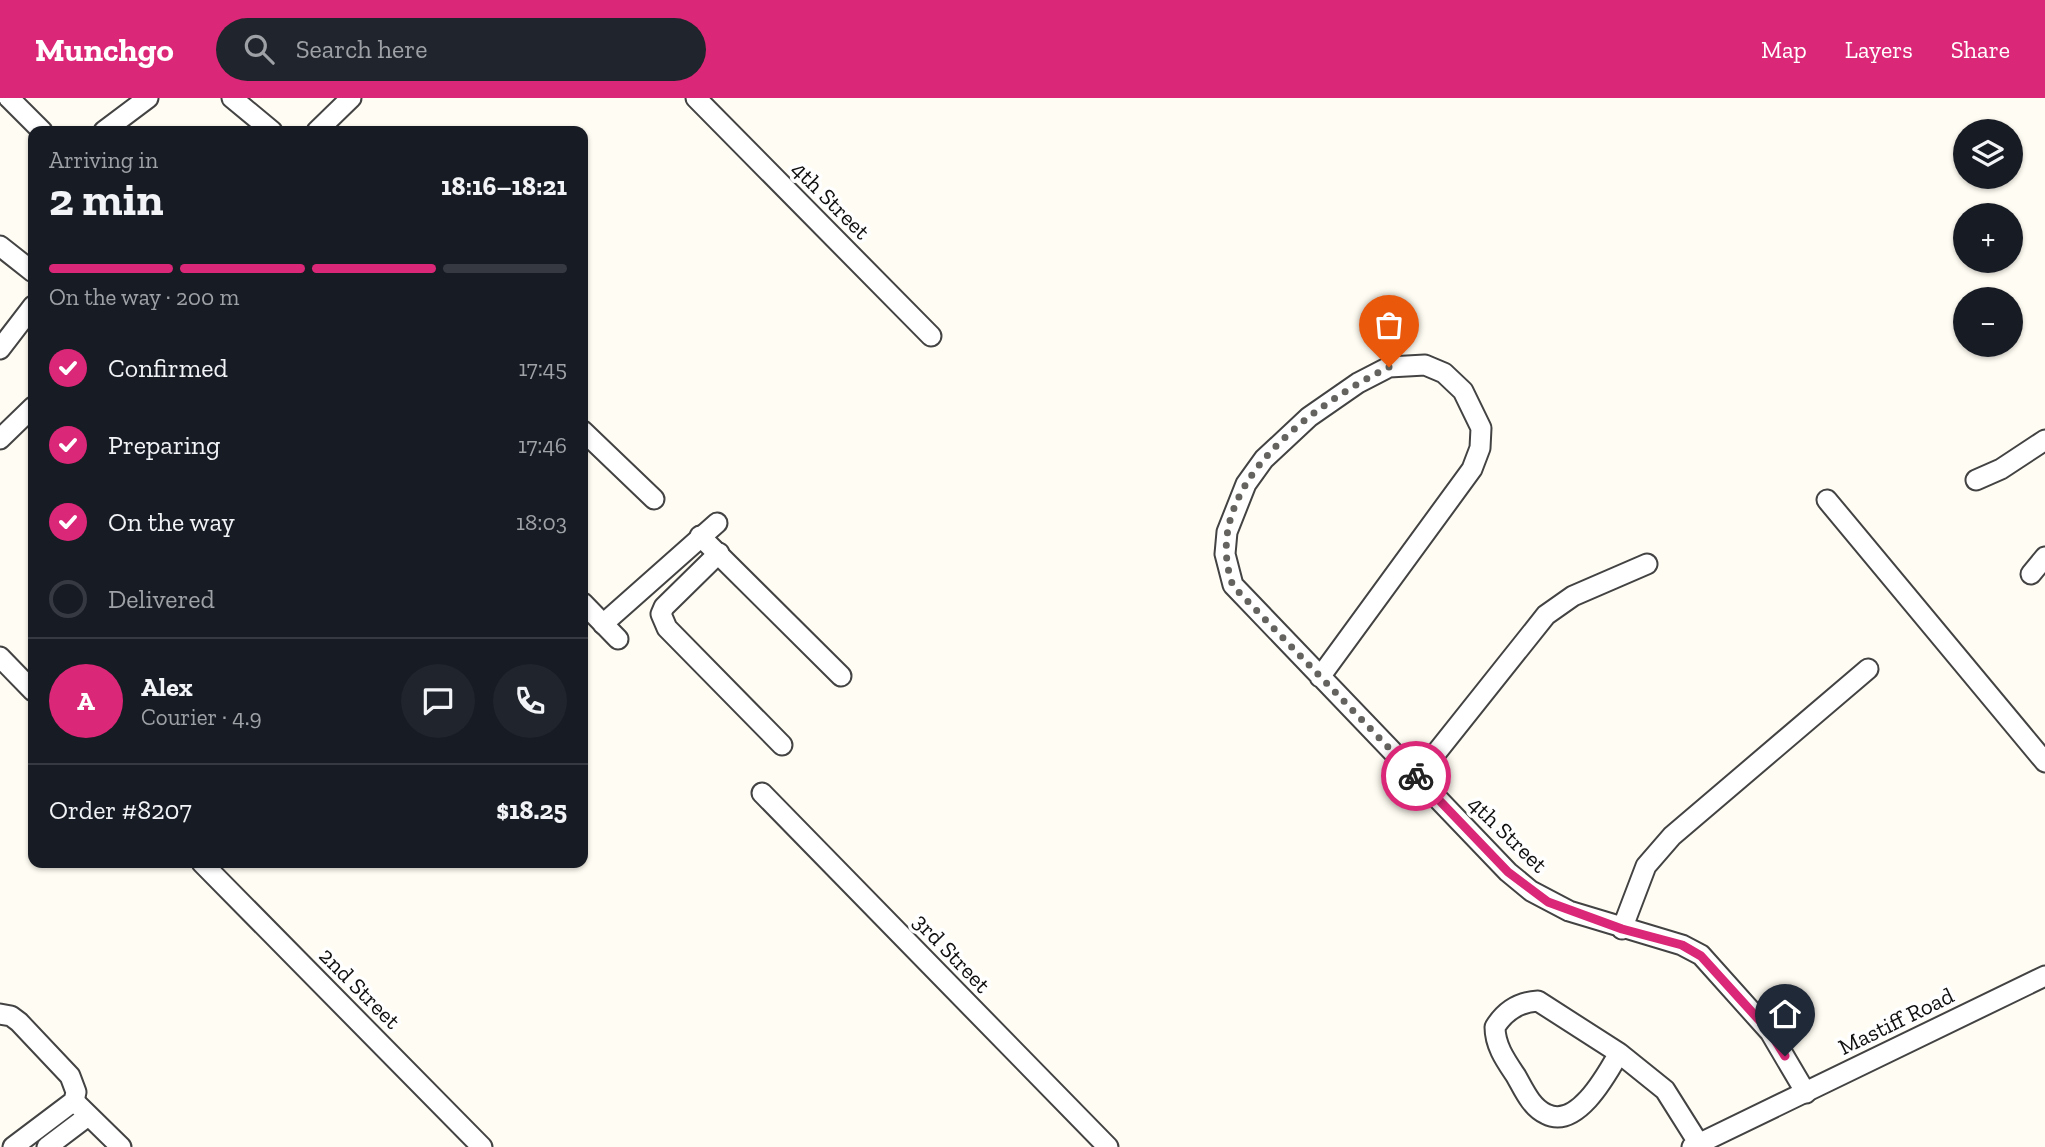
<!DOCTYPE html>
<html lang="en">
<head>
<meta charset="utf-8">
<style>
	body { margin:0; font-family:"Zilla Slab",serif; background:#20242c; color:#f1f3f6; height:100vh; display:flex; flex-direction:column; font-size:26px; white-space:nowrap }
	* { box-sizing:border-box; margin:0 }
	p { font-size:23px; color:#9ea1a6 }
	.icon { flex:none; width:38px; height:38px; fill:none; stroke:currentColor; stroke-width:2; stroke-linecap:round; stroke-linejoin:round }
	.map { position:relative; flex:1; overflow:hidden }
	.details { position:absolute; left:28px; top:28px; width:560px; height:742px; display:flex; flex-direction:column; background:#171b24; border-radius:14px; box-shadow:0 2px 5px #0004 }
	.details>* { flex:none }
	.fabs { position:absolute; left:1953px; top:21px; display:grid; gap:14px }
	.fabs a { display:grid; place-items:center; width:70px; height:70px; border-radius:50%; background:#171b24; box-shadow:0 2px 5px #0004; font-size:35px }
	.pin { position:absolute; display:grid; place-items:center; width:60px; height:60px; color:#fff; margin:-72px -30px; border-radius:50% 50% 50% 0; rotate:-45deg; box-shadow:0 0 7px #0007 }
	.pin .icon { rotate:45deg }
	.courier { position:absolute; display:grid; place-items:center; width:70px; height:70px; margin:-35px; border:5px solid #db2777; border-radius:50%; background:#fff; color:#222; box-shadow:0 2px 9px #0007 }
	.summary em { font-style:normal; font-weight:800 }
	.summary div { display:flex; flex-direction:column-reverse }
	.summary { display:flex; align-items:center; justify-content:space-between; height:119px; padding:0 21px }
	h1 { font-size:46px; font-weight:800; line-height:52px }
	.bar { display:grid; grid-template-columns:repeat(4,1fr); gap:10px 7px; align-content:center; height:84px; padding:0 21px }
	.bar i { height:9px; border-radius:5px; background:#363941 }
	.bar .on { background:#db2777 }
	.bar p { grid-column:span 4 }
	.line { display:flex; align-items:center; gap:18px; padding:0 21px; border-top:2px solid #363941 }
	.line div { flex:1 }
	.round { display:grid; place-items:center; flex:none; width:74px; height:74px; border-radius:37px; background:#20242c }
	ol { padding:0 21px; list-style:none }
	li { display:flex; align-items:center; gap:21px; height:77px }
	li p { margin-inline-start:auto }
	li .icon { padding:7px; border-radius:50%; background:#db2777; color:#fff; stroke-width:4 }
	li:last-child { color:#9ea1a6 }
	li i { width:38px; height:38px; border:4px solid #363941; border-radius:50% }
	header { display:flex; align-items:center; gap:42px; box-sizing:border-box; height:98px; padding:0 35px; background:#db2777; color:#fff }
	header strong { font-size:33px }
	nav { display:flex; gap:38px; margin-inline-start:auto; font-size:24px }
	.search { width:490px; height:63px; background:#20242c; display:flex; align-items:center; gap:18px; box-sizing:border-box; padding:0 24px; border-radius:38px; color:#9ea1a6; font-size:26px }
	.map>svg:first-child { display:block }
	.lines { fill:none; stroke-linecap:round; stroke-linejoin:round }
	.minor-casing { stroke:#434343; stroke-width:23 }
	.minor { stroke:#fff; stroke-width:19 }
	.done { stroke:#64635f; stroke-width:7; stroke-dasharray:0 12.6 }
	.route { stroke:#db2777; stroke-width:9 }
	.labels { text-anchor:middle; stroke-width:7; stroke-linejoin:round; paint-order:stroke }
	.street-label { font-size:23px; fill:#101010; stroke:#fff }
</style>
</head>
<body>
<header>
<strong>Munchgo</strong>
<div class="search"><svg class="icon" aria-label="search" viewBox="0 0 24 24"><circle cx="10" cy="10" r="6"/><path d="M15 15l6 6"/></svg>Search here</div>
<nav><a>Map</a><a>Layers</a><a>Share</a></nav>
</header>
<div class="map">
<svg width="2045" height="1049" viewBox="0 0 2045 1049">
	<rect width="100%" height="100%" fill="#fffcf3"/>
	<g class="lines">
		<g class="minor-casing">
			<g id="minor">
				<polyline points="9,0 42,33"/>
				<polyline points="232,0 272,33"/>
				<polyline points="696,0 931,238"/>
				<polyline points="104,33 148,0"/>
				<polyline points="317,33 351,0"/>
				<polyline points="0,148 33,174"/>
				<polyline points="0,251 33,208"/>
				<polyline points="583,333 654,401"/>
				<polyline points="0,341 33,309"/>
				<polyline points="1976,382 2001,371 2045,342"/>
				<polyline points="1827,402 2045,664"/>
				<polyline points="700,438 841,578"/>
				<polyline points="719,455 664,509 661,516 667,530 782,647"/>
				<polyline points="2031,476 2045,459"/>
				<polyline points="583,505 618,541"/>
				<polyline points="603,526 717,425"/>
				<polyline points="0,559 33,593"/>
				<polyline points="1320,579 1472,371 1480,350 1481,330 1463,293 1444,275 1425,267 1389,269 1358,285 1309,319 1264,361 1246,386 1227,434 1225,456 1233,487 1508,774 1531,793 1569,813 1682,847 1701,857 1770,934 1806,995"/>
				<polyline points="1417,679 1546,517 1573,498 1647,466"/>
				<polyline points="762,695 1108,1049"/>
				<polyline points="202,765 482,1049"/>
				<polyline points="1622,831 1646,768 1672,738 1868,571"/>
				<polyline points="0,916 11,918 19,924 70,978 76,994 74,1003 13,1049"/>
				<path d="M1619 955 1538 903C1519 904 1505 913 1495 929 1495 948 1506 963 1516 978 1524 992 1531 1009 1546 1016 1577 1032 1607 976 1619 955L1665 992 1699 1046"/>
				<polyline points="74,1003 121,1049"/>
				<polyline points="47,1049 88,1018"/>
				<polyline points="1692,1049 2045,878"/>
			</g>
		</g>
		<use href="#minor" class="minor"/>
	</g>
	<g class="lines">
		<path class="done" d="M1389 269C1313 307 1197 389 1233 488L1416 678"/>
		<polyline class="route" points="1416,678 1508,774 1548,804 1622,831 1682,847 1701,858 1770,934 1785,958"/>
	</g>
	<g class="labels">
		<g class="street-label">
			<text transform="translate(831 102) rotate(45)" y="8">4th Street</text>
			<text transform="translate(1508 736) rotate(44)" y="8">4th Street</text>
			<text transform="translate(952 855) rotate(46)" y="8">3rd Street</text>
			<text transform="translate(360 890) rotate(45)" y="8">2nd Street</text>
			<text transform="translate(1896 923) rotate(-26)" y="8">Mastiff Road</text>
		</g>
	</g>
</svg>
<div class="fabs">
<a><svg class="icon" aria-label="layers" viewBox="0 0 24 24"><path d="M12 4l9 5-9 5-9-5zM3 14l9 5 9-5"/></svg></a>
<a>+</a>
<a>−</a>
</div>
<div class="pin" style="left:1389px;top:269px;background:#ea580c"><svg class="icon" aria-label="bag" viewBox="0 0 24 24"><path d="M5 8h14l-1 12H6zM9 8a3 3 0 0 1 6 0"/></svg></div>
<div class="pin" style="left:1785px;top:958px;background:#1f2937"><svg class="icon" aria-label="home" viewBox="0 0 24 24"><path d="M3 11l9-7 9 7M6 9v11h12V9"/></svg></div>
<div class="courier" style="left:1416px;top:678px"><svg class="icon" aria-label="bike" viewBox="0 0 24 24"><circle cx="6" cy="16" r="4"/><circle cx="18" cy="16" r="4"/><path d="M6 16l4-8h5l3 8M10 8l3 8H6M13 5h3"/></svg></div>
<section class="details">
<div class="summary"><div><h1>2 min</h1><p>Arriving in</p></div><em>18:16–18:21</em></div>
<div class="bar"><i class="on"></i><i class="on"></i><i class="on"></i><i></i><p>On the way · 200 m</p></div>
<ol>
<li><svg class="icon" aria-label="check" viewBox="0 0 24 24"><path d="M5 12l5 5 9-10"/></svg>Confirmed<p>17:45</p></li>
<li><svg class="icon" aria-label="check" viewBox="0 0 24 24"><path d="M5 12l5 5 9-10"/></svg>Preparing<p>17:46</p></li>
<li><svg class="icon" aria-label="check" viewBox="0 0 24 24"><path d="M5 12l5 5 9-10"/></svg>On the way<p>18:03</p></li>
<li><i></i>Delivered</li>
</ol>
<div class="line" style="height:126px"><b class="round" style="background:#db2777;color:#fff">A</b><div><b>Alex</b><p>Courier · 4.9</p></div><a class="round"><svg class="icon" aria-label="chat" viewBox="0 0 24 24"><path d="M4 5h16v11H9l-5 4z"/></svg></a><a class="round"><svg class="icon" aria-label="phone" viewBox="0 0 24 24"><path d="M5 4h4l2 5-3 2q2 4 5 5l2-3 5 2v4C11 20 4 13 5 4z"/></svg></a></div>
<div class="line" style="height:91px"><div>Order #8207</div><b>$18.25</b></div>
</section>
</div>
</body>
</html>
